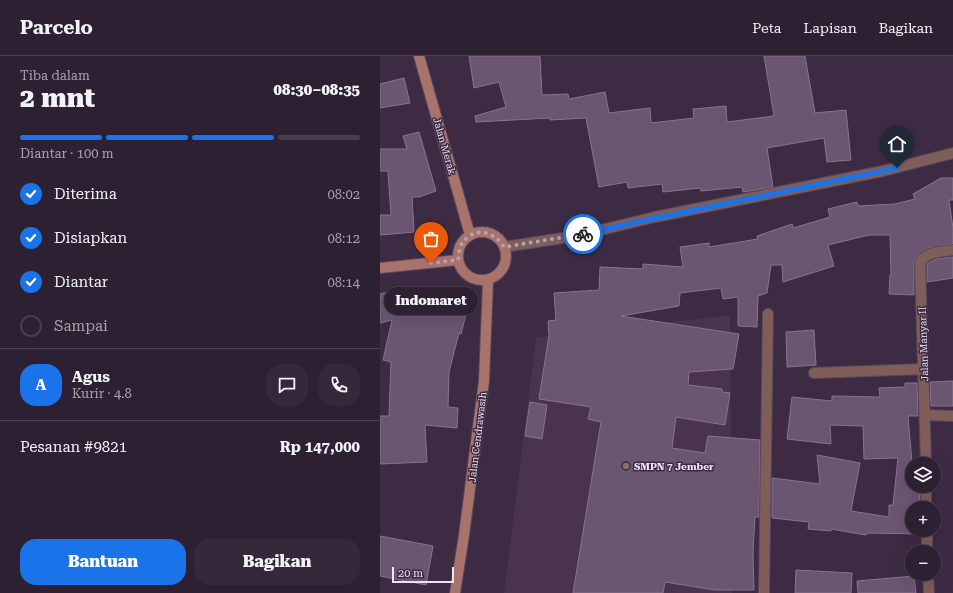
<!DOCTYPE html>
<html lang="id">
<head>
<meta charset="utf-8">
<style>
	body { margin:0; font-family:"Roboto Serif",serif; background:#36283b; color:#f1f3f6; height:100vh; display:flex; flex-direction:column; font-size:15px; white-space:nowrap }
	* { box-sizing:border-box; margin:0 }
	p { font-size:13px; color:#a7a3ac }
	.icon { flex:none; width:22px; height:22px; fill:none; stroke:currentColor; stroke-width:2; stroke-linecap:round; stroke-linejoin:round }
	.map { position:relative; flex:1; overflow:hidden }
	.details { display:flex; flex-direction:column; background:#2e2033; width:380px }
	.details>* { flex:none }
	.tools { position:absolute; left:525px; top:401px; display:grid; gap:8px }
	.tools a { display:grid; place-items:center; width:36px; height:36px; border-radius:50%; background:#2e2033; box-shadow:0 4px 16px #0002,0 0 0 1px #493e4e; font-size:20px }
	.scale { position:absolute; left:12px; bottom:10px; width:62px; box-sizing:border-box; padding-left:4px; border:2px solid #eee3f3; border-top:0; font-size:11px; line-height:14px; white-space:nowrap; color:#eee3f3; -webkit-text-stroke:3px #3d2b44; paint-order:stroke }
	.pin { position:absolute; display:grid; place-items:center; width:34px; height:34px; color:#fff; margin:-41px -17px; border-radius:50% 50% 50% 0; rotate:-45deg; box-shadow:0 0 4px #0007 }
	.pin .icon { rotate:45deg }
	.courier { position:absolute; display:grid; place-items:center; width:40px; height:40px; margin:-20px; border:3px solid #1a73e8; border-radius:50%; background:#fff; color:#222; box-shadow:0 1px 5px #0007 }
	.bubble { position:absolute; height:28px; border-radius:14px; background:#2e2033; box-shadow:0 4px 16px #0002,0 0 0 1px #493e4e; font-size:13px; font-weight:800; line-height:28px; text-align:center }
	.headline em { font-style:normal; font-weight:800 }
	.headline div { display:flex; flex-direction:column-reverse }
	.headline { display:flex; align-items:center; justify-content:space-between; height:68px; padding:0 20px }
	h1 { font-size:26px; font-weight:800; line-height:30px }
	.bar { display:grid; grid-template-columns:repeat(4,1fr); gap:6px 4px; align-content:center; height:48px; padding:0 20px }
	.bar i { height:5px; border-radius:3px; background:#493e4e }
	.bar .current { background:#1a73e8 }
	.bar p { grid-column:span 4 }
	.line { display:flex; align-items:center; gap:10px; padding:0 20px; border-top:1px solid #493e4e }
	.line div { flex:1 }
	.round { display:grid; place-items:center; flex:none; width:42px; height:42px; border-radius:16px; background:#36283b }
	ol { padding:0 20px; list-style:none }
	li { display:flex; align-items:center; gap:12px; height:44px }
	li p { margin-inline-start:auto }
	li .icon { padding:4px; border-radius:50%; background:#1a73e8; color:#fff; stroke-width:4 }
	li:last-child { color:#a7a3ac }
	li i { width:22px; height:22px; border:2px solid #493e4e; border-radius:50% }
	.primary-button { display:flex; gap:8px; margin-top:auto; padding:8px 20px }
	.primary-button a { flex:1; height:46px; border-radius:16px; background:#1a73e8; color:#fff; font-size:16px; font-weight:800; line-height:46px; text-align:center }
	.primary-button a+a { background:#36283b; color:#f1f3f6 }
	header { display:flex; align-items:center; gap:24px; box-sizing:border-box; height:56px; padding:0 20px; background:#2e2033; border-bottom:1px solid #493e4e }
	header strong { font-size:19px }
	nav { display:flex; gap:22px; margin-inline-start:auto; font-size:14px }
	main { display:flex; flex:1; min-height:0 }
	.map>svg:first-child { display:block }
	.built { fill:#493351 }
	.building { fill:#6a5671; stroke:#887390 }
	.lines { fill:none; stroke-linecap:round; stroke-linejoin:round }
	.minor-casing { stroke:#594860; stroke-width:12 }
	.secondary-casing { stroke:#594860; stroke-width:12 }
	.minor { stroke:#7f5d58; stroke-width:10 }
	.secondary { stroke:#a9736c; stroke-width:10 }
	.done { stroke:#b0a3b6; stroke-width:4; stroke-dasharray:0 7.2 }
	.route { stroke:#1a73e8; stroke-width:5 }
	.education-dot { fill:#8d6e63; stroke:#3d2b44; stroke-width:1.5 }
	.labels { text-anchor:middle; stroke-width:3; stroke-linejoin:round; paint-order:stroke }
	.street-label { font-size:10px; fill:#eee3f3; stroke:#3d2b44 }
	.poi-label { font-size:10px; font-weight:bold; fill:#eee3f3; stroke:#3d2b44; text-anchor:start }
</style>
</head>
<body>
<header>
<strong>Parcelo</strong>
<nav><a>Peta</a><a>Lapisan</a><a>Bagikan</a></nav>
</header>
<main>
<section class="details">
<div class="headline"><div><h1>2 mnt</h1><p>Tiba dalam</p></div><em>08:30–08:35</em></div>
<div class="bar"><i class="current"></i><i class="current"></i><i class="current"></i><i></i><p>Diantar · 100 m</p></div>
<ol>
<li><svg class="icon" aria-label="check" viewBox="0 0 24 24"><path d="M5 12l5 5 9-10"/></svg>Diterima<p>08:02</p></li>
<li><svg class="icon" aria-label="check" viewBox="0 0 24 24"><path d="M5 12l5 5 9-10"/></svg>Disiapkan<p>08:12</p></li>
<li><svg class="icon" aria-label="check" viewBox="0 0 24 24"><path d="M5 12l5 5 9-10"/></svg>Diantar<p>08:14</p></li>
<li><i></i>Sampai</li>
</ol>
<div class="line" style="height:72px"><b class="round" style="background:#1a73e8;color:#fff">A</b><div><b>Agus</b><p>Kurir · 4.8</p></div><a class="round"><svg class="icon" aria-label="chat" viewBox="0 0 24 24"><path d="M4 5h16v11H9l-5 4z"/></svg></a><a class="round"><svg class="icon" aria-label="phone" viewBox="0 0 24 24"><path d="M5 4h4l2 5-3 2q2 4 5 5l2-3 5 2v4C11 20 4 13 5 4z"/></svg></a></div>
<div class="line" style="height:52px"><div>Pesanan #9821</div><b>Rp 147,000</b></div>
<div class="primary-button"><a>Bantuan</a><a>Bagikan</a></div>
</section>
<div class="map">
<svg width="573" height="537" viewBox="0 0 573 537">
	<rect width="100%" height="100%" fill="#3d2b44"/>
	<polygon class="built" points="350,259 352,537 124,537 156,282"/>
	<g class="building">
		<polygon points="89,0 160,0 162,39 188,38 189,43 225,36 229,57 270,52 271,67 314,62 313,53 346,50 347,66 394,60 384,0 425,0 435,57 466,54 471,104 447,106 444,82 387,92 393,131 363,136 362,131 321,135 320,132 283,136 282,128 248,132 247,126 219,131 206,62 170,64 170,62 96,66 95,60 126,51 119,26 94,32"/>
		<polygon points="24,22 30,47 0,52 0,28"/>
		<polygon points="39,76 56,135 39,141 32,141 34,176 0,179 0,159 11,159 8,115 0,115 0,93 27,93 23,80"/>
		<polygon points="561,122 573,122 573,144 569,144 573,172 573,188 548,192 543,195 535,202 534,206 534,239 509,238 510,219 511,219 510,179 489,179 448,189 454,210 403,226 402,209 391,209 387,237 378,240 377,271 358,270 358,241 343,243 341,232 300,237 299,250 241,260 359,278 353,313 309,316 308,329 342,333 342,336 350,337 345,369 296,361 292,392 325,397 328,380 380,384 379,461 375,461 373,497 374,534 335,534 285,526 283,537 193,537 221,366 208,363 211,351 159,343 169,279 168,265 176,264 174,237 219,234 220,211 263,213 263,208 303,211 300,191 329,187 329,191 378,183 377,180 412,168 413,172 450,161 448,153 477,146 478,150 515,148 535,143 533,138"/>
		<polygon points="573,201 573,222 547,226 547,208 548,207 556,203"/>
		<polygon points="12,235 58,243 88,251 81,278 79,277 69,316 68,351 78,352 77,372 45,369 47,406 0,408 0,360 9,360 11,306 3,304 12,264 0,267 0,238"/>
		<polygon points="434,274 436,309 407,311 406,276"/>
		<polygon points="573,325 573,350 551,350 550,326"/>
		<polygon points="525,327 537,327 538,360 528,360 532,407 540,408 532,408 532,430 540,430 539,452 532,452 532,474 540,474 540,478 487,477 486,479 451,473 451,475 428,473 429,466 392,462 392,422 440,428 437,399 480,407 471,455 509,461 509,449 513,449 518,402 484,403 483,370 450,369 451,388 407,383 412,341 452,345 452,340 500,341 499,332 525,331"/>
		<polygon points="150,346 167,349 162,383 145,380"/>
		<polygon points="0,480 53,490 46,529 0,520"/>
		<polygon points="416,514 472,517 471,537 415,537"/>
		<polygon points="534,520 536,537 478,537 477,525"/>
	</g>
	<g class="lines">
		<g class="minor-casing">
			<g id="minor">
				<polyline points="124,191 196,180 275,161 503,115 573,97"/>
				<polyline points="434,317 544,313"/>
				<polyline points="545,359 573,360"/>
				<path d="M546 408 540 206C548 195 560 196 573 194"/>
				<polyline points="546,430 546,452"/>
				<polyline points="547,474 547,496"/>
				<polyline points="548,518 549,537"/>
				<polyline points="384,537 388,258"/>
			</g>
		</g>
		<g class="secondary-casing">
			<g id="secondary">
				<polyline points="39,0 90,179"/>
				<circle cx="102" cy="200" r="24"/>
				<polyline points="0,212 78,204"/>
				<polyline points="75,537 84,479 104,325 108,224"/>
			</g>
		</g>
		<use href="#minor" class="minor"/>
		<use href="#secondary" class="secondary"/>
	</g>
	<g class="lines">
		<path class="done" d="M51 207 78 204C79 200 79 193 81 189 93 170 113 174 124 191L203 178"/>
		<polyline class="route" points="203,178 276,162 517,112"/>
	</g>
	<circle class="education-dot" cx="246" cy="410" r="4"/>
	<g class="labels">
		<g class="street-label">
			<text transform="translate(65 90) rotate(74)" y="4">Jalan Merak</text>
			<text transform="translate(543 288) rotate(-92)" y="4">Jalan Manyar II</text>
			<text transform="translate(97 381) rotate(-83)" y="4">Jalan Cendrawasih</text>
		</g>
		<g class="poi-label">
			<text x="254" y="414">SMPN 7 Jember</text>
		</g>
	</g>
</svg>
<div class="tools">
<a><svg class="icon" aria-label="layers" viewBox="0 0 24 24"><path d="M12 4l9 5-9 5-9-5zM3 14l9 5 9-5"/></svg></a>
<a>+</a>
<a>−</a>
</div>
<div class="scale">20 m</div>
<div class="pin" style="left:51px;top:207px;background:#ea580c"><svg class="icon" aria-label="bag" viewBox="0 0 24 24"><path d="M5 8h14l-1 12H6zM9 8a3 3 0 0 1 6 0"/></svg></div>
<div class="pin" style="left:517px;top:112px;background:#1f2937"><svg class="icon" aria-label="home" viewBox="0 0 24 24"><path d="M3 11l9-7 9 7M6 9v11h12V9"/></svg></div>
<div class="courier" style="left:203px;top:178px"><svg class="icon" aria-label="bike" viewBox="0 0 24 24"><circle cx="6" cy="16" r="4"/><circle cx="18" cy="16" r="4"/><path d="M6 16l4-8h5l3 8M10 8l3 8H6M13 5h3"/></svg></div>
<div class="bubble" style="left:4px;top:231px;width:94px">Indomaret</div>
</div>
</main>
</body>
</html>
